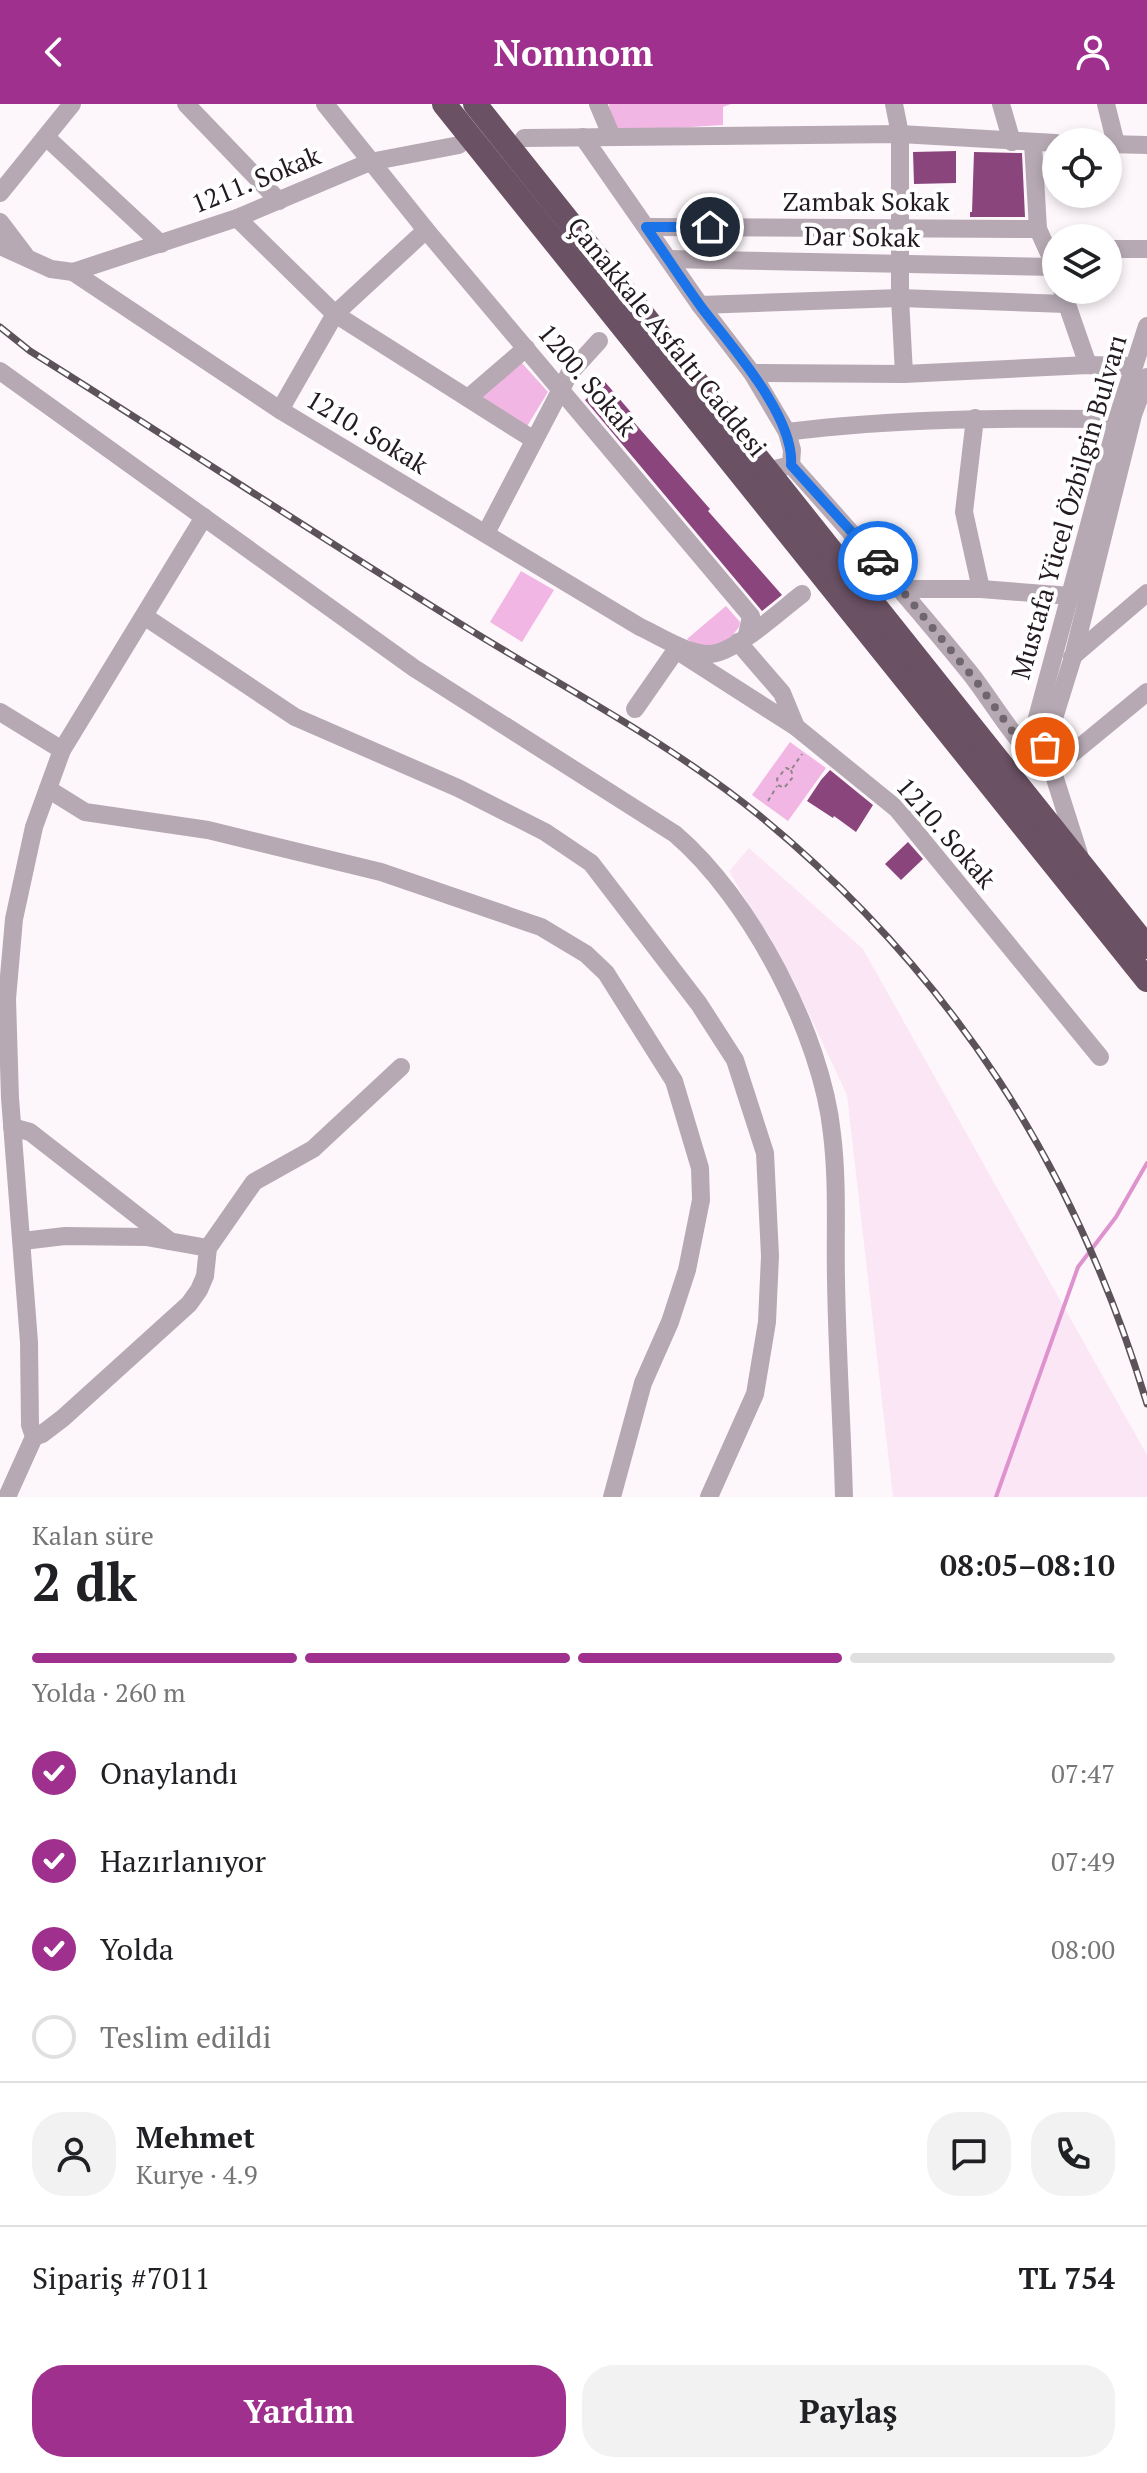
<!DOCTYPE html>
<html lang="tr">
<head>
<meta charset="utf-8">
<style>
	body { margin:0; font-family:"PT Serif",serif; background:#f2f2f2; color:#202124; height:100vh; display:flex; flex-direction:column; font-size:30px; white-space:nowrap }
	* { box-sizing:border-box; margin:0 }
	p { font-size:26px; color:#757577 }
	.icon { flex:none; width:44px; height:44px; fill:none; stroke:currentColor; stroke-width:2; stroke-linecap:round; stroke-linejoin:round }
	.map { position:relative; height:1393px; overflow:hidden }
	.panel { display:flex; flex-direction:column; background:#fff; flex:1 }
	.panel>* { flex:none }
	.controls { position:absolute; left:1042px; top:24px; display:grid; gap:16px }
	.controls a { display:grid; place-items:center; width:80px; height:80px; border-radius:50%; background:#fff; box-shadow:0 4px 12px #0003; font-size:40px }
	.pin { position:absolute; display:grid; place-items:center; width:68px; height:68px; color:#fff; margin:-34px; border:4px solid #fff; border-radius:50%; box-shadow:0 2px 8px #0007 }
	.courier { position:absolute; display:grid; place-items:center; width:80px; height:80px; margin:-40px; border:6px solid #1a73e8; border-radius:50%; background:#fff; color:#222; box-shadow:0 2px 10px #0007 }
	.head em { font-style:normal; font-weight:700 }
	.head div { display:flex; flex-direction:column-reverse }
	.head { display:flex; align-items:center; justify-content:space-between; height:136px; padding:0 32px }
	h1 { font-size:52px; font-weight:700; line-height:60px }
	.bar { display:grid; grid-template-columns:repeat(4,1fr); gap:12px 8px; align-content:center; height:96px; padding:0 32px }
	.bar i { height:10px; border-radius:6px; background:#e0e0e0 }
	.bar .selected { background:#9f308e }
	.bar p { grid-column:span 4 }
	.line { display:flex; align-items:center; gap:20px; padding:0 32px; border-top:2px solid #e0e0e0 }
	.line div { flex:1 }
	.round { display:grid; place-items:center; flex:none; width:84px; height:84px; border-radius:32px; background:#f2f2f2 }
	ol { padding:0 32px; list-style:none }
	li { display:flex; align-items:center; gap:24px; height:88px }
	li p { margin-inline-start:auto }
	li .icon { padding:8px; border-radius:50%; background:#9f308e; color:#fff; stroke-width:4 }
	li:last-child { color:#757577 }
	li i { width:44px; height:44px; border:4px solid #e0e0e0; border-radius:50% }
	.primary-button { display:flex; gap:16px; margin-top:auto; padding:16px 32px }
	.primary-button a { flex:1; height:92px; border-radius:32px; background:#9f308e; color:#fff; font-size:32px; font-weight:700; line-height:92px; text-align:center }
	.primary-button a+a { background:#f2f2f2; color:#202124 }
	header { display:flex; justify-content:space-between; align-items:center; height:104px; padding:0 32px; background:#9f308e; color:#fff; font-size:36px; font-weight:700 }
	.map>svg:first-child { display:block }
	.built { fill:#fbe6f6 }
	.green { fill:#f2b6e4 }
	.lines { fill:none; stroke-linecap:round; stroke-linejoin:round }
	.stream { stroke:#df93ce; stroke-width:4 }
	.building { fill:#8a457d }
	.path { stroke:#8e868c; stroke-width:2; stroke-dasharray:4 4; stroke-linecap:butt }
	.minor { stroke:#b6a9b3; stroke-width:18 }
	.highway { stroke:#6a5164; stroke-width:24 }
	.rail-casing { stroke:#5c535a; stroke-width:7 }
	.rail { stroke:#fff; stroke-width:4; stroke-dasharray:12; stroke-linecap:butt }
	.done { stroke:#70676e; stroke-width:8; stroke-dasharray:0 14.4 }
	.route { stroke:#1a73e8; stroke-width:10 }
	.labels { text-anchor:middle; stroke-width:8; stroke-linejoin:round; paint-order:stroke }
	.street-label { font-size:26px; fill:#241a22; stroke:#fff }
</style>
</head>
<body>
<header><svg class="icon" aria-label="back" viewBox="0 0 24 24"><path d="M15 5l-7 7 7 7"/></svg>Nomnom<svg class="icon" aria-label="person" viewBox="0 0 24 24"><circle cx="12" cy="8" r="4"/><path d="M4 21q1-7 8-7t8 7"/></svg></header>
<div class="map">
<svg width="1147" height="1393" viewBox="0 0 1147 1393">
	<rect width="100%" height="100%" fill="#fdf7fb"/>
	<polygon class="built" points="749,744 863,845 1147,1351 1147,1393 893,1393 847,991 795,880 729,767"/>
	<g class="green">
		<polygon points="609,0 731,0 723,3 723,21 613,28"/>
		<polygon points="521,258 548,288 526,324 480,295"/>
		<polygon points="521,467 554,486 522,538 490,518"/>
		<polygon points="726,502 740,518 739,523 725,541 699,543 687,535"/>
		<polygon points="790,638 826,664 788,717 752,691"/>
	</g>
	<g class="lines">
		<polyline class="stream" points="996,1393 1078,1163 1116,1113 1147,1059"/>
	</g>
	<g class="building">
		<polygon points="956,47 956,79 914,80 913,48"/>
		<polygon points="974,48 1022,49 1025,113 970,113 970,108 972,108"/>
		<polygon points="605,278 635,313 632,316 710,405 708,407 782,491 762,507 585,296"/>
		<polygon points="830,666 873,701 856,728 834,712 833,714 807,697 821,676"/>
		<polygon points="908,738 923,755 901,776 885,760"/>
	</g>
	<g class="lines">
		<g class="path">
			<polyline points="791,666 793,673 784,684 778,681 777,675 786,664 791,666 802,650"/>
			<polyline points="768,697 777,682"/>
		</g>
		<g class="minor">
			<polyline points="186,0 279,97"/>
			<polyline points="325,0 426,126 751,512 747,531"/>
			<polyline points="598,0 612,33"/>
			<polyline points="894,0 900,30 900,194 904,270"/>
			<polyline points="1001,0 1012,38"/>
			<polyline points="1106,0 1116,40"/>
			<polyline points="46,33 161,140"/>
			<polyline points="583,33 700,201 752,269 787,328 792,346 791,361 767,367"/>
			<polyline points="524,34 900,30 1056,39"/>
			<polyline points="1033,39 1038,125 1056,165"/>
			<polyline points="1108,40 1147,41"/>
			<polyline points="0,89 72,0"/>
			<polyline points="237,114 335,210 534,336"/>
			<polyline points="0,118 25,151"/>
			<polyline points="646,123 1038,125"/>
			<polyline points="0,142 51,165 73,168 237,114 370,58 459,41"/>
			<polyline points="1108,145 1147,145"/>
			<polyline points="668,155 1055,163"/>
			<path d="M73 168 280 306 640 523C660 532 688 551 711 550 736 548 781 506 802 490"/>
			<polyline points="1062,186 1088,261"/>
			<polyline points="700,201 900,194 1066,200"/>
			<path d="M0 267 414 564 675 730C750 794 822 931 832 1030 838 1079 835 1126 836 1175 837 1248 842 1320 844 1393"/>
			<polyline points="752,269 904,270 1088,261 1133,262"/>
			<polyline points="468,294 526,244"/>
			<polyline points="280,306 335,210 426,126"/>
			<polyline points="975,314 964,408 981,485"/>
			<path d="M787 328C897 314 1006 314 1117 315"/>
			<path d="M791 361C852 429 912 498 970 569 996 602 1016 642 1051 667"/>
			<polyline points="486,429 569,270 599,237"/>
			<polyline points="901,485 981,485 1071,492"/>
			<polyline points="144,512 295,613 458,684 545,728 591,759 699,900 735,956 765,1049 770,1152 767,1218 755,1290 709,1393"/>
			<polyline points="738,538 782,589 796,623"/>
			<polyline points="679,548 796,623 897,705 1100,953"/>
			<polyline points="1072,553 1147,489"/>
			<polyline points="635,605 676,546"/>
			<polyline points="0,608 62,646"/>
			<polyline points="1023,642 1031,636 1120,306 1147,222"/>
			<polyline points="1051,667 1147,588"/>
			<polyline points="48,685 85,708 208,726 381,768 541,823 586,850 606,869 674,977 700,1064 701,1096 687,1166 670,1218 643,1279 612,1393"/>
			<polyline points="1079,750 1045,643 1073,553 1133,311 1147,273"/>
			<polyline points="12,1023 30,1028 170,1137"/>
			<polyline points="23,1137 65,1132 146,1133 208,1144"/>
			<polyline points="34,1333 42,1330 63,1314 189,1200 199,1186 205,1172 208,1144 254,1078 313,1045 401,963"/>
			<polyline points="7,1393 34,1333 30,1321 29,1238 10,994 7,895 14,815 34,723 62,646 204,413"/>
		</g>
		<g class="highway">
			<polyline points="444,0 1147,876"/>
			<polyline points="475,0 1147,843"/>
		</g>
		<g class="rail-casing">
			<path id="rail" d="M0 223 30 247C174 337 315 430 459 519 560 582 668 637 760 712 951 869 1076 1063 1147 1300"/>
		</g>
		<use href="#rail" class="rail"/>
	</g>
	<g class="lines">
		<polyline class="done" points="878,457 976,577 1023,642 1031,636 1045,643"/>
		<path class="route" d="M710 123H646C665 150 683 178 702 204 731 242 795 313 791 361L878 457"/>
	</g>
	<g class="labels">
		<g class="street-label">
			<text transform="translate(256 76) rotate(-22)" y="9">1211. Sokak</text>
			<text x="866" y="107">Zambak Sokak</text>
			<text transform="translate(862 133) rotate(1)" y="9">Dar Sokak</text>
			<text transform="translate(667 233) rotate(51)" y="9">Çanakkale Asfaltı Caddesi</text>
			<text transform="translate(587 276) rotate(50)" y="9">1200. Sokak</text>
			<text transform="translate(367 328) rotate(31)" y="9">1210. Sokak</text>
			<text transform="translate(1069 403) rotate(-74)" y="9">Mustafa Yücel Özbilgin Bulvarı</text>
			<text transform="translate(946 729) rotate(49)" y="9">1210. Sokak</text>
		</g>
	</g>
</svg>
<div class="controls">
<a><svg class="icon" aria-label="locate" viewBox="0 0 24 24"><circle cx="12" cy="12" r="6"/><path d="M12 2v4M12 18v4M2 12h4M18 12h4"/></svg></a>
<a><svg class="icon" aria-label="layers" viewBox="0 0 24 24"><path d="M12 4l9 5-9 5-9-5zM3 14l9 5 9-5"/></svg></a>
</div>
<div class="pin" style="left:1045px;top:643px;background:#ea580c"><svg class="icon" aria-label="bag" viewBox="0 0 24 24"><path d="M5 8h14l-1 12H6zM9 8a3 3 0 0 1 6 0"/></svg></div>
<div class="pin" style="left:710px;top:123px;background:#1f2937"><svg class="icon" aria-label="home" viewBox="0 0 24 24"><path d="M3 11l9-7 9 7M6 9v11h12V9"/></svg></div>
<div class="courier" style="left:878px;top:457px"><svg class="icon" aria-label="car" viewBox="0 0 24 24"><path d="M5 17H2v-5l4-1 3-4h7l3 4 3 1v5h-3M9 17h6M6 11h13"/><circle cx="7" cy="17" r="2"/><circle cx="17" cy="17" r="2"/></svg></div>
</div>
<section class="panel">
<div class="head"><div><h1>2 dk</h1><p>Kalan süre</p></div><em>08:05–08:10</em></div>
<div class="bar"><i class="selected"></i><i class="selected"></i><i class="selected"></i><i></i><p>Yolda · 260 m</p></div>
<ol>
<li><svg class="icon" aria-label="check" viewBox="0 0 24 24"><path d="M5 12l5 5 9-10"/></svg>Onaylandı<p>07:47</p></li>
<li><svg class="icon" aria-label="check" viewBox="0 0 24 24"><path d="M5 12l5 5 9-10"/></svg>Hazırlanıyor<p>07:49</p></li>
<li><svg class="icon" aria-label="check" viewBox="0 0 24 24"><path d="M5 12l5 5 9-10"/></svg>Yolda<p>08:00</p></li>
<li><i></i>Teslim edildi</li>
</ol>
<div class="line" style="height:144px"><a class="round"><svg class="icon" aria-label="person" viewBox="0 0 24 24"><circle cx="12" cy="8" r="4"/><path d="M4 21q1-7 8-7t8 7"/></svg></a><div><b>Mehmet</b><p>Kurye · 4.9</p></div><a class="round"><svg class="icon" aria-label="chat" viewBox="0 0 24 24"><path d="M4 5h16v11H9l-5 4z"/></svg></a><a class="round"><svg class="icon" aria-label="phone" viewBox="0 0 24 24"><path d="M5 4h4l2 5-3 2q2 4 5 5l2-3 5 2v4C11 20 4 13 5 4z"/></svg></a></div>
<div class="line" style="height:104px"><div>Sipariş #7011</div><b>TL 754</b></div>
<div class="primary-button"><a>Yardım</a><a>Paylaş</a></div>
</section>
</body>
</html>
